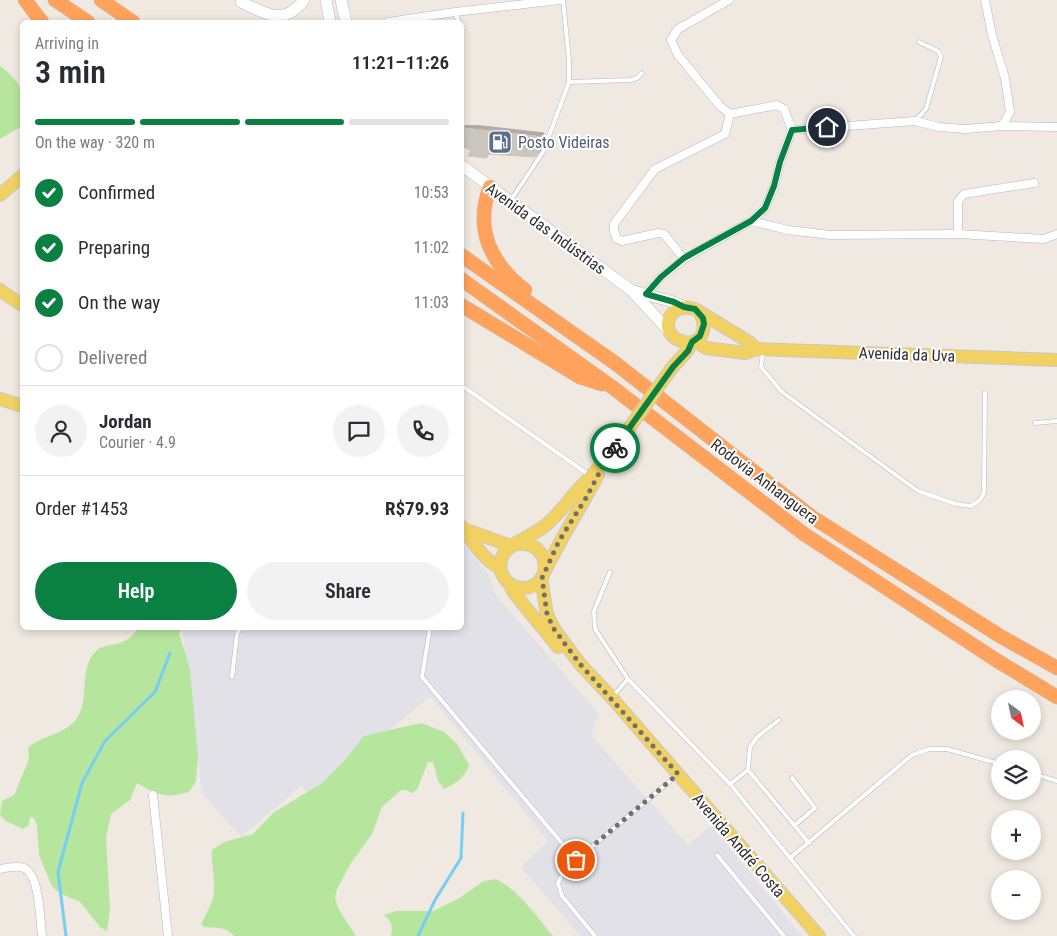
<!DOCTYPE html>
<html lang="en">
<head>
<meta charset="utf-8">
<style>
	body { margin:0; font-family:"Roboto Condensed",sans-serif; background:#f2f2f3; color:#2b2b33; height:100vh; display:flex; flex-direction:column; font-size:19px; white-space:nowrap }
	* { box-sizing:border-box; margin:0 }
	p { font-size:16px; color:#7c7c81 }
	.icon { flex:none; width:28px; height:28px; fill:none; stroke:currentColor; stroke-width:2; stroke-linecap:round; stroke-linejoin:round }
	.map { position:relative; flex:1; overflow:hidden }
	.drawer { position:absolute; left:20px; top:20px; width:444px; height:610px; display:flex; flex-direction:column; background:#fff; border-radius:8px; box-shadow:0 2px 8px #0003 }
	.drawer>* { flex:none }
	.needle { width:32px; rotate:147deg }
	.fabs { position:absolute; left:991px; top:690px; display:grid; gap:10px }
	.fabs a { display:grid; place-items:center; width:50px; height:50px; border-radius:50%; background:#fff; box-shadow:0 2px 8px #0003; font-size:25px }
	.pin { position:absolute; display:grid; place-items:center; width:42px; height:42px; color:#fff; margin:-21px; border:2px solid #fff; border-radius:50%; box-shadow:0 1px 5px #0007 }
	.courier { position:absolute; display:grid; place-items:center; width:50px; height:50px; margin:-25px; border:4px solid #0b8043; border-radius:50%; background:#fff; color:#222; box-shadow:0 1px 6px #0007 }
	.summary em { font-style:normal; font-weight:600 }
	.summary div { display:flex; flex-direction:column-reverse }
	.summary { display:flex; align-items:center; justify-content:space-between; height:85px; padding:0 15px }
	h1 { font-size:32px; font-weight:600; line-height:38px }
	.bar { display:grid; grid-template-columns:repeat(4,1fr); gap:8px 5px; align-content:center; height:60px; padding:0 15px }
	.bar i { height:6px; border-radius:4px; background:#e1e1e2 }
	.bar .selected { background:#0b8043 }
	.bar p { grid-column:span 4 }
	.line { display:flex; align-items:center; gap:12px; padding:0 15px; border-top:1px solid #e1e1e2 }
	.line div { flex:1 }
	.round { display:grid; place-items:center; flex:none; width:52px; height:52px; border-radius:26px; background:#f2f2f3 }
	ol { padding:0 15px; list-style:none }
	li { display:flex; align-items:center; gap:15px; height:55px }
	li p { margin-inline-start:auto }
	li .icon { padding:5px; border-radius:50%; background:#0b8043; color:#fff; stroke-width:4 }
	li:last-child { color:#7c7c81 }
	li i { width:28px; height:28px; border:2px solid #e1e1e2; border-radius:50% }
	.primary-button { display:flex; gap:10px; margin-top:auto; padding:10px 15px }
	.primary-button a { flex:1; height:58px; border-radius:30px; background:#0b8043; color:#fff; font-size:20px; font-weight:600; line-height:58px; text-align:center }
	.primary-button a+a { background:#f2f2f3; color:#2b2b33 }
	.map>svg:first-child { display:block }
	.industrial { fill:#e3e1e8 }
	.green { fill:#b6e59e }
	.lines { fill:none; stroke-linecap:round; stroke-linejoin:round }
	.stream { stroke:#75cff0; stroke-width:3 }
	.building { fill:#cbc7bf; stroke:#cbc5ba; filter:url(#shadow) }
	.service-casing { stroke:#b4b7c1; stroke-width:5 }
	.minor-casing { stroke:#b4b7c1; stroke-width:9 }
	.secondary-casing { stroke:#b4b7c1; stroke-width:12 }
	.primary-casing { stroke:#c9c9c9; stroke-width:14 }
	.motorway-casing { stroke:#c9c9c9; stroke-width:15 }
	.service { stroke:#fff; stroke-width:4 }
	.minor { stroke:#fff; stroke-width:8 }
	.secondary { stroke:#fff; stroke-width:11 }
	.primary { stroke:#f2d163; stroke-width:12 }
	.motorway { stroke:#ffa35c; stroke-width:14 }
	.primary-bridge-casing { stroke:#c9c9c9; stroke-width:14; stroke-linecap:butt }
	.primary-bridge { stroke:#f2d163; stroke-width:12 }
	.done { stroke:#726f6d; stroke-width:5; stroke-dasharray:0 9 }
	.route { stroke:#0b8043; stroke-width:6 }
	.labels { text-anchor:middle; stroke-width:4; stroke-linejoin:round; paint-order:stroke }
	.service-label { font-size:16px; fill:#4e5e75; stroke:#fff; text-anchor:start }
	.street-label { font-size:16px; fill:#2e2e2e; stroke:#fff }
</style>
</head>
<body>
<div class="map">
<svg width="1057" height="936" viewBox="0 0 1057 936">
	<defs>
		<filter id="shadow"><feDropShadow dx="4" dy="-4" stdDeviation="0" flood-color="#0004"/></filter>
	</defs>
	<rect width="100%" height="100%" fill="#efe9e1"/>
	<polygon class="industrial" points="461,541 489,575 495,594 599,714 591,735 688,845 711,825 802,936 580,936 521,867 548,841 430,696 311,797 301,786 241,837 202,793 182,628 461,628"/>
	<g class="green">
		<path d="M0 66C27 86 22 96 22 126L0 139Z"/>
		<path d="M138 628H183L179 633 190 669 198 756 196 781 189 792C165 799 157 795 137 783L130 800 111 814 106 837 110 909 107 931 100 927 80 902 59 893 52 886 39 855 37 825 34 818 30 817 29 825 23 829 6 821 0 815 2 801 14 795 16 791 29 759 28 748C41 736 61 735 74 722 91 705 78 672 94 653 107 639 124 651 138 628Z"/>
		<path d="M421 723 444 732 457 744 469 765C466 777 455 784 444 789L438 781 433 762H428L417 790 412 793 406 790H401L382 807 372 834 351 863 337 889 335 898 338 908 356 936H234C226 926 216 928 204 927L201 924C206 914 214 902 214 890 215 877 211 864 212 850L224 842 253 834 273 813 322 783 345 760 364 736Z"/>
		<path d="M496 879C520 891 536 916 553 936H391C393 926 392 922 384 915L396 911H433L458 899 484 881Z"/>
	</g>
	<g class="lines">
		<g class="stream">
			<polyline points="66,936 58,872 82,783 105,741 155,692 170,653"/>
			<polyline points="418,936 435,900 461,858 463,813"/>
		</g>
	</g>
	<polygon class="building" points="461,128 540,137 539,152 535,157 489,154 486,158 468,156 471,150 461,146"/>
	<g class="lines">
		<g class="service-casing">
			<g id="service">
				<polyline points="455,13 459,22"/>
				<polyline points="461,29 462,30"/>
				<polyline points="569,82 630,80 637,78 642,73"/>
				<polyline points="915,121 926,109 941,57 938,51 919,42"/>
				<polyline points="511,200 543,152 569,82 569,60 563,0"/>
				<polyline points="763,352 761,367 782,392 918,491 956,504 971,506 980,500 984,493 985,393"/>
				<polyline points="461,385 589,475"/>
				<polyline points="1035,423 1057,421"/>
				<polyline points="610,572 594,611 595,629 628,679"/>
				<polyline points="430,628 422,677 576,860"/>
				<polyline points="232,677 237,634 240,628"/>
				<polyline points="613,696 628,679 730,784 790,858 912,755 929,749 947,749 1000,764"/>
				<polyline points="748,770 809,843"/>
				<polyline points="1032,773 1057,781"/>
				<polyline points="792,778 815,808 795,825"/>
				<polyline points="730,784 748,770 750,747 758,736 779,720"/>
				<polyline points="717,855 784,936"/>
				<polyline points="790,858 854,936"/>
				<polyline points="595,936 562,896 558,883 564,871 576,860 676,776"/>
			</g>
		</g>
		<g class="minor-casing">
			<g id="minor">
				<polyline points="729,0 678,29 671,40 678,55 720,106 730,114 777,105 784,109 792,130"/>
				<polyline points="985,0 992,35 1005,78 1010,112 1002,126"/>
				<polyline points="388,22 455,12 560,0"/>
				<polyline points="751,221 788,230 830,235 958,234 1044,239 1057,234"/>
				<polyline points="958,234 958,201 964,194 1034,183"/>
				<polyline points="684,259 664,234 658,233 622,241 617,239 614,231 614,224 655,169 725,134 730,114"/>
				<polyline points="646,294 661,277 684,259 751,221 765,208 774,187 780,162 792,130 915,121 939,127 965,129 1002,126 1057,127"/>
				<polyline points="153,795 168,936"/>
				<path d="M0 869C7 868 17 865 24 868 40 875 40 920 42 936"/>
			</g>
		</g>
		<g class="secondary-casing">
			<g id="secondary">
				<polyline points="326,0 330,22"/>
				<polyline points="341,0 346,22"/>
				<path d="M241 2C265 13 284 27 304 0"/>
				<polyline points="461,165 631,290 670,332"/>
				<polyline points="633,291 674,302 684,307"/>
			</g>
		</g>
		<g class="primary-casing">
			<g id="primary">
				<polyline points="0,195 22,176"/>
				<polyline points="0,290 22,305"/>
				<path d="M699 312C706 322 706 337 693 342 689 344 685 342 681 341 657 333 669 300 695 309L749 342 757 349"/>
				<polyline points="695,341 706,348 745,353 757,349 1057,360"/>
				<polyline points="671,369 687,351 692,342"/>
				<polyline points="0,399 22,406"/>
				<path d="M461 526C473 541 482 559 500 568"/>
				<polyline points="464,529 511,546"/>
				<path d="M516 544C552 539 554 588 523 588 506 588 495 570 503 555 509 543 535 535 546 525 558 515 567 502 577 491 590 477 602 465 613 451"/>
				<path d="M545 571C561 538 581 507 598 475"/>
				<polyline points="541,578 547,614 554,629 580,664 611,697 819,936"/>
				<polyline points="509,583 514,593 558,647"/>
			</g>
		</g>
		<g class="motorway-casing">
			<g id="motorway">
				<polyline points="25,0 42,22"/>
				<polyline points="55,0 88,22"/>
				<polyline points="101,0 133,22"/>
				<path d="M490 187C474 229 491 264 525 290"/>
				<polyline points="461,255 615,363 812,517 1000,636 1057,668"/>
				<polyline points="461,279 612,387 804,534 996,660 1057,697"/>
				<polyline points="461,305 580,377 602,384"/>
			</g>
		</g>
		<use href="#service" class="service"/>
		<use href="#minor" class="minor"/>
		<use href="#secondary" class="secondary"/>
		<use href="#primary" class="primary"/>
		<use href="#motorway" class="motorway"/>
		<g class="primary-bridge-casing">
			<polyline id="primary-bridge" points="613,451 671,369"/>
		</g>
		<use href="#primary-bridge" class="primary-bridge"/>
	</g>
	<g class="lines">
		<polyline class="done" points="576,860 678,774 580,664 554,629 547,614 542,578 559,541 586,498 604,464 615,448"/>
		<polyline class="route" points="615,448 673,367 688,351 692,342 700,336 704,324 703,318 695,309 684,307 674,302 646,294 661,277 684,258 751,221 765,208 774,186 780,162 792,130 827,127"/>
	</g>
	<defs>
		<g id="fuel-square" transform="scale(1.25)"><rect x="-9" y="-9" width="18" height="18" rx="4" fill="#5c6f8a" stroke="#fff"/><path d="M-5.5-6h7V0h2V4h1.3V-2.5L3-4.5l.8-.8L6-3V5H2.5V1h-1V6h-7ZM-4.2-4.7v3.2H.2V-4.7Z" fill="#fff"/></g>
	</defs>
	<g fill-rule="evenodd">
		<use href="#fuel-square" x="500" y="142"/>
	</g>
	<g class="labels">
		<g class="service-label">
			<text x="518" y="148">Posto Videiras</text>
		</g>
		<g class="street-label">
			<text transform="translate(546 228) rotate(36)" y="6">Avenida das Indústrias</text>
			<text transform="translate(907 354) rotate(2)" y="6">Avenida da Uva</text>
			<text transform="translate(765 481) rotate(37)" y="6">Rodovia Anhanguera</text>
			<text transform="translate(739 845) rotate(49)" y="6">Avenida André Costa</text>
		</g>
	</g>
</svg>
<div class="fabs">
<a><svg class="needle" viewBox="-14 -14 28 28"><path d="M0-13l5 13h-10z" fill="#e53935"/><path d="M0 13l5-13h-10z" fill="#7c7c81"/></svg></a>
<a><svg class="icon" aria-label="layers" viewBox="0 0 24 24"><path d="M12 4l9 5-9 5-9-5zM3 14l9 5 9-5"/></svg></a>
<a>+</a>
<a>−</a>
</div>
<div class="pin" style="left:576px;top:860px;background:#ea580c"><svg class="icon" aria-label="bag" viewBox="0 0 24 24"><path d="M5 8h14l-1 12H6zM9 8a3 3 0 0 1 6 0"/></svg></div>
<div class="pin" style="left:827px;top:127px;background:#1f2937"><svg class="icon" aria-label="home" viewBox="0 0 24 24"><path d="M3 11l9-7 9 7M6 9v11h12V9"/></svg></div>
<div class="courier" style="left:615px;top:448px"><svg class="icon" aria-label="bike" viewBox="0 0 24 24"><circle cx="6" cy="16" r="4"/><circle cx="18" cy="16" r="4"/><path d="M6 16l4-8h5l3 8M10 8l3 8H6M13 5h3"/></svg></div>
<section class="drawer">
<div class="summary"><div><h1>3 min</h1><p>Arriving in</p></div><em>11:21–11:26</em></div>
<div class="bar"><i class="selected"></i><i class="selected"></i><i class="selected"></i><i></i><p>On the way · 320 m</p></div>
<ol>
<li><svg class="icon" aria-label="check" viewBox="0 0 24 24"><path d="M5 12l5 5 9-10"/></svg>Confirmed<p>10:53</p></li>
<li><svg class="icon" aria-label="check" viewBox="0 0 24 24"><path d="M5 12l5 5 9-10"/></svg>Preparing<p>11:02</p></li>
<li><svg class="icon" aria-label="check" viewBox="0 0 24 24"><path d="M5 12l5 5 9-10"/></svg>On the way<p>11:03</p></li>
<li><i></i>Delivered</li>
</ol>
<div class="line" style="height:90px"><a class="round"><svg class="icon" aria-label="person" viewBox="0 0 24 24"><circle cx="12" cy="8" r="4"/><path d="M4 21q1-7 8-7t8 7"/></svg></a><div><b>Jordan</b><p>Courier · 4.9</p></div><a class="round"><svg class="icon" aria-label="chat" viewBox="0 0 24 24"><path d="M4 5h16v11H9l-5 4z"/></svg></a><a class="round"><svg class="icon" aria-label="phone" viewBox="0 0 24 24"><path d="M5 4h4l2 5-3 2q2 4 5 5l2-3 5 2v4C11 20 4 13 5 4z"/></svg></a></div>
<div class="line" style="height:65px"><div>Order #1453</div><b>R$79.93</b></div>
<div class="primary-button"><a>Help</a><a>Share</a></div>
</section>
</div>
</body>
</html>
